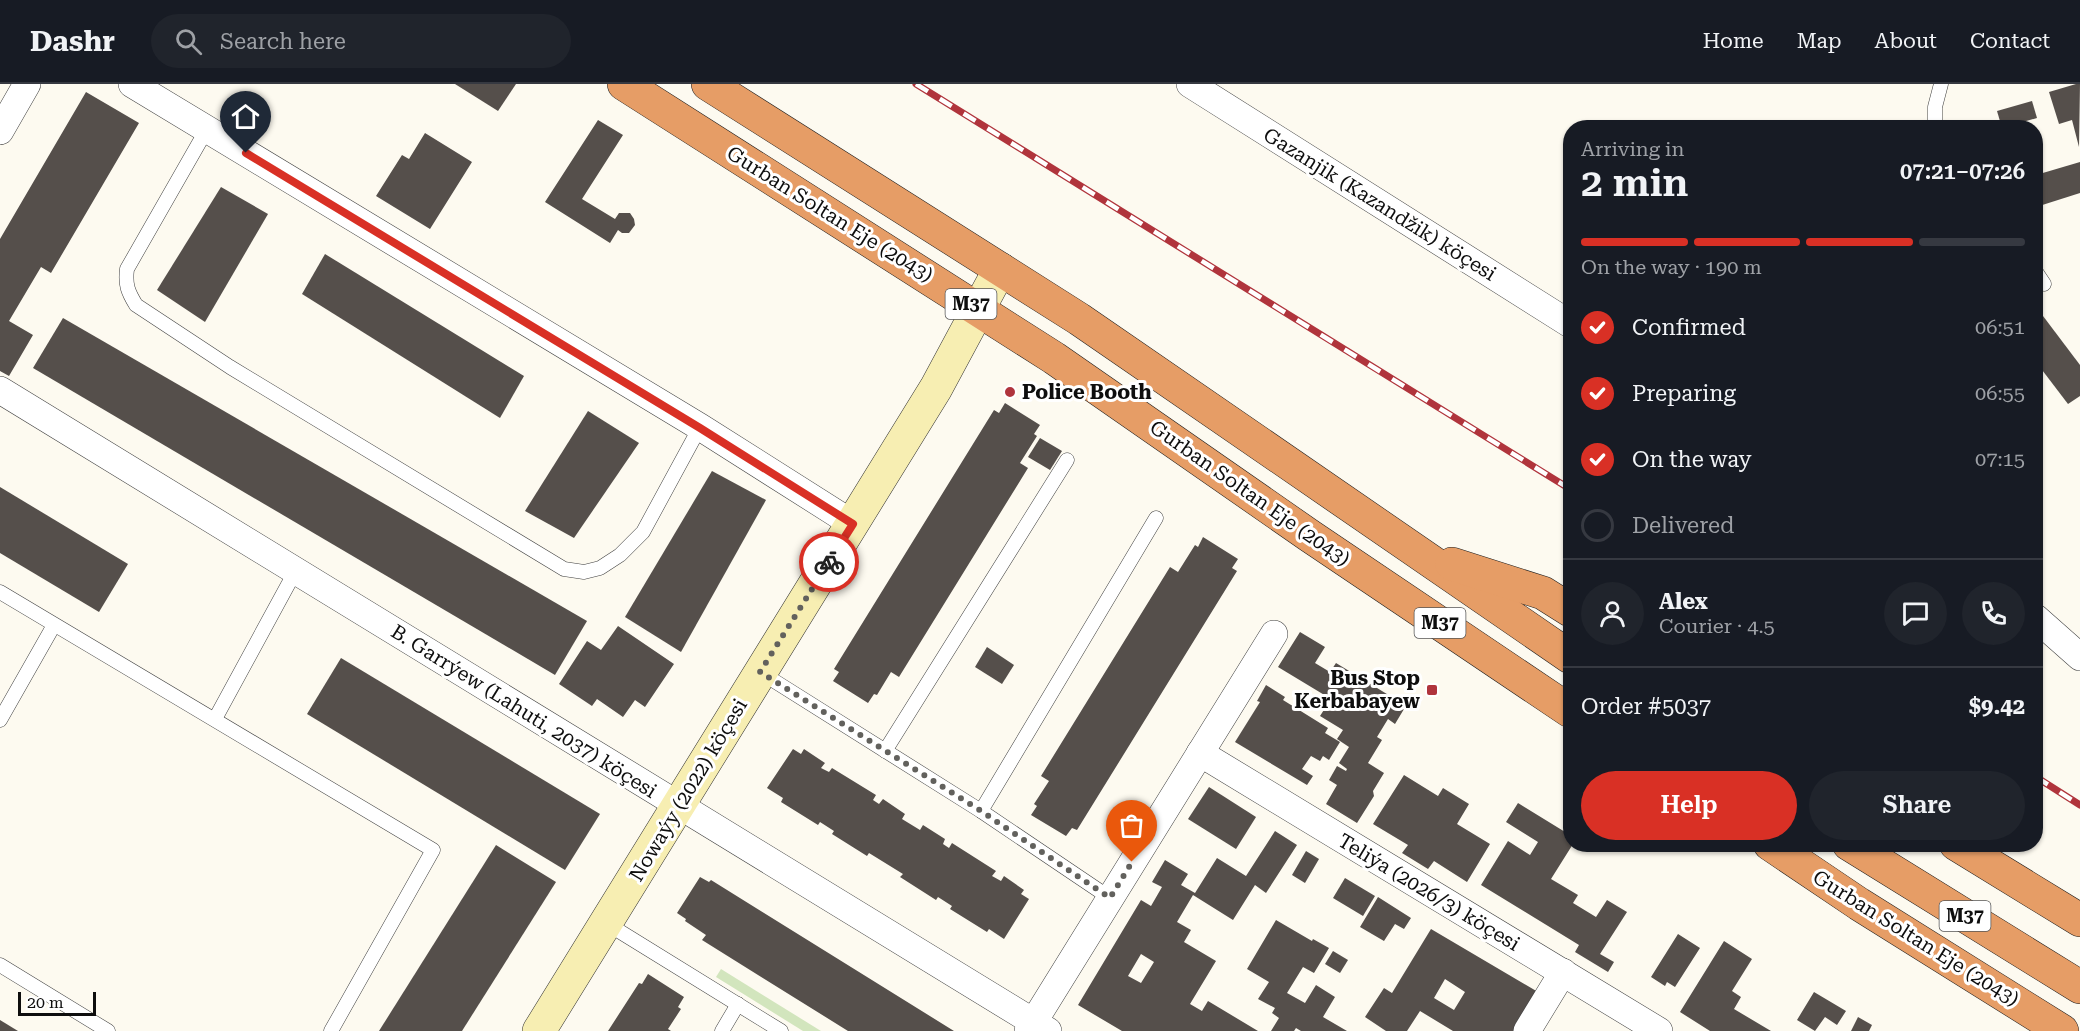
<!DOCTYPE html>
<html lang="en">
<head>
<meta charset="utf-8">
<style>
	body { margin:0; font-family:"Roboto Serif",serif; background:#20242c; color:#f1f3f6; height:100vh; display:flex; flex-direction:column; font-size:22px; white-space:nowrap }
	* { box-sizing:border-box; margin:0 }
	p { font-size:20px; color:#9ea1a6 }
	.icon { flex:none; width:33px; height:33px; fill:none; stroke:currentColor; stroke-width:2; stroke-linecap:round; stroke-linejoin:round }
	.map { position:relative; flex:1; overflow:hidden }
	.details { position:absolute; left:1563px; top:36px; width:480px; height:732px; display:flex; flex-direction:column; background:#171b24; border-radius:24px; box-shadow:0 2px 4px #0004 }
	.details>* { flex:none }
	.scale { position:absolute; left:18px; bottom:15px; width:78px; box-sizing:border-box; padding-left:6px; border:3px solid #0e0e0e; border-top:0; font-size:16px; line-height:21px; white-space:nowrap; color:#0e0e0e; -webkit-text-stroke:4px #fff; paint-order:stroke }
	.pin { position:absolute; display:grid; place-items:center; width:51px; height:51px; color:#fff; margin:-62px -26px; border-radius:50% 50% 50% 0; rotate:-45deg; box-shadow:0 0 6px #0007 }
	.pin .icon { rotate:45deg }
	.courier { position:absolute; display:grid; place-items:center; width:60px; height:60px; margin:-30px; border:4px solid #d93025; border-radius:50%; background:#fff; color:#222; box-shadow:0 2px 8px #0007 }
	.headline em { font-style:normal; font-weight:600 }
	.headline div { display:flex; flex-direction:column-reverse }
	.headline { display:flex; align-items:center; justify-content:space-between; height:102px; padding:0 18px }
	h1 { font-size:39px; font-weight:600; line-height:45px }
	.bar { display:grid; grid-template-columns:repeat(4,1fr); gap:9px 6px; align-content:center; height:72px; padding:0 18px }
	.bar i { height:8px; border-radius:4px; background:#363941 }
	.bar .selected { background:#d93025 }
	.bar p { grid-column:span 4 }
	.line { display:flex; align-items:center; gap:15px; padding:0 18px; border-top:2px solid #363941 }
	.line div { flex:1 }
	.round { display:grid; place-items:center; flex:none; width:63px; height:63px; border-radius:32px; background:#20242c }
	ol { padding:0 18px; list-style:none }
	li { display:flex; align-items:center; gap:18px; height:66px }
	li p { margin-inline-start:auto }
	li .icon { padding:6px; border-radius:50%; background:#d93025; color:#fff; stroke-width:4 }
	li:last-child { color:#9ea1a6 }
	li i { width:33px; height:33px; border:3px solid #363941; border-radius:50% }
	.button { display:flex; gap:12px; margin-top:auto; padding:12px 18px }
	.button a { flex:1; height:69px; border-radius:36px; background:#d93025; color:#fff; font-size:24px; font-weight:600; line-height:69px; text-align:center }
	.button a+a { background:#20242c; color:#f1f3f6 }
	header { display:flex; align-items:center; gap:36px; box-sizing:border-box; height:84px; padding:0 30px; background:#171b24; border-bottom:2px solid #363941 }
	header strong { font-size:28px }
	nav { display:flex; gap:33px; margin-inline-start:auto; font-size:21px }
	.search { width:420px; height:54px; background:#20242c; display:flex; align-items:center; gap:15px; box-sizing:border-box; padding:0 21px; border-radius:33px; color:#9ea1a6; font-size:22px }
	.map>svg:first-child { display:block }
	.green { fill:#d2e5bd }
	.building { fill:#554f4b; fill-rule:evenodd }
	.lines { fill:none; stroke-linecap:round; stroke-linejoin:round }
	.lane-casing { stroke:#414141; stroke-width:15 }
	.street-casing { stroke:#414141; stroke-width:28 }
	.secondary-casing { stroke:#303030; stroke-width:34 }
	.highway-casing { stroke:#1f1f1f; stroke-width:34 }
	.lane { stroke:#fff; stroke-width:14 }
	.street { stroke:#fff; stroke-width:27 }
	.secondary { stroke:#f7eeb2; stroke-width:33 }
	.highway { stroke:#e69d66; stroke-width:33 }
	.rail-casing { stroke:#b0343c; stroke-width:7 }
	.rail { stroke:#fff; stroke-width:4.5; stroke-dasharray:14; stroke-linecap:butt }
	.done { stroke:#62615d; stroke-width:6; stroke-dasharray:0 10.8 }
	.route { stroke:#d93025; stroke-width:8 }
	.poi-dot { fill:#b0343c; stroke:#fff; stroke-width:2 }
	.labels { text-anchor:middle; stroke-width:6; stroke-linejoin:round; paint-order:stroke }
	.shield { fill:#fff; stroke:#565656; stroke-width:1.5 }
	.shield-label { font-size:18px; font-weight:bold; fill:#0e0e0e }
	.street-label { font-size:20px; fill:#0e0e0e; stroke:#fff }
	.poi-label { font-size:20px; font-weight:bold; fill:#0e0e0e; stroke:#fff; text-anchor:start }
</style>
</head>
<body>
<header>
<strong>Dashr</strong>
<div class="search"><svg class="icon" aria-label="search" viewBox="0 0 24 24"><circle cx="10" cy="10" r="6"/><path d="M15 15l6 6"/></svg>Search here</div>
<nav><a>Home</a><a>Map</a><a>About</a><a>Contact</a></nav>
</header>
<div class="map">
<svg width="2080" height="947" viewBox="0 0 2080 947">
	<rect width="100%" height="100%" fill="#fdfaf0"/>
	<polygon class="green" points="721,885 821,947 803,947 716,893"/>
	<g class="building">
		<polygon points="455,0 516,0 498,27"/>
		<polygon points="2076,0 2080,0 2079,63 2072,36 2059,40 2049,8"/>
		<polygon points="86,8 139,39 51,189 41,183 9,237 33,251 9,292 0,287 0,155"/>
		<polygon points="2032,17 2037,34 2002,44 1997,27"/>
		<polygon points="598,36 623,51 582,115 615,135 619,129 630,129 634,135 635,141 629,149 622,149 618,146 610,159 545,118"/>
		<polygon points="425,49 472,78 430,145 376,112 402,71 409,75"/>
		<polygon points="2080,78 2080,109 2036,123 2036,91"/>
		<polygon points="221,103 268,130 205,238 157,206"/>
		<polygon points="325,170 524,292 500,334 302,210"/>
		<polygon points="2040,228 2080,281 2080,312 2068,320 2036,278 2036,232"/>
		<polygon points="63,234 587,537 555,591 33,284"/>
		<polygon points="1005,319 1040,341 1034,350 1037,352 1020,379 1028,384 899,593 891,588 877,611 874,610 868,619 833,597 839,588 834,585 994,326 999,329"/>
		<polygon points="588,327 639,359 574,454 525,427"/>
		<polygon points="1040,354 1062,367 1050,386 1028,373"/>
		<polygon points="712,387 766,416 681,568 625,533"/>
		<polygon points="0,403 128,480 99,528 0,469"/>
		<polygon points="1203,453 1238,475 1232,484 1237,487 1077,746 1072,744 1066,752 1031,731 1037,722 1034,720 1049,697 1041,692 1170,483 1178,488 1195,461 1198,463"/>
		<polygon points="618,542 674,580 645,623 635,616 623,633 597,615 592,622 559,600 587,557 601,566"/>
		<polygon points="1300,548 1325,563 1315,579 1330,588 1336,579 1400,618 1398,621 1404,625 1395,640 1388,635 1377,653 1382,656 1368,679 1384,689 1373,707 1374,712 1357,739 1326,720 1337,701 1329,696 1337,682 1346,687 1347,685 1339,679 1349,663 1337,655 1343,646 1320,632 1331,615 1278,583"/>
		<polygon points="987,563 1014,581 1002,600 975,583"/>
		<polygon points="341,574 600,730 565,786 307,630"/>
		<polygon points="1266,601 1285,613 1283,616 1328,644 1325,649 1340,658 1329,676 1323,672 1320,677 1311,672 1302,685 1313,692 1307,701 1235,658 1260,618 1257,617"/>
		<polygon points="793,665 801,670 804,665 825,679 821,684 829,688 832,684 876,711 873,716 879,720 883,715 905,730 902,735 920,746 923,741 945,755 943,760 949,764 952,759 996,787 992,792 1001,797 1004,792 1024,806 1021,810 1029,815 1004,855 989,845 987,848 950,825 952,822 938,813 936,816 900,793 903,790 869,769 867,772 832,750 834,747 820,738 818,741 781,718 783,714 767,704"/>
		<polygon points="1404,691 1438,712 1443,704 1469,720 1457,740 1490,760 1467,798 1434,777 1428,785 1402,769 1408,761 1373,740"/>
		<polygon points="1209,703 1256,733 1236,765 1188,735"/>
		<polygon points="1518,719 1570,751 1570,760 1573,760 1551,795 1578,811 1573,819 1596,833 1607,816 1627,828 1600,870 1614,878 1608,888 1575,868 1579,861 1481,801 1508,757 1530,771 1538,758 1506,738"/>
		<path d="M1275 747 1297 761 1266 809 1255 801 1233 836 1193 811 1177 838 1191 846 1184 858 1216 877 1190 920 1202 927 1208 917 1258 947H1122L1078 921 1141 816 1151 822 1162 803 1152 798 1165 776 1188 790 1181 801 1195 809 1217 774 1246 792ZM1141 870 1154 878 1141 899 1128 892Z"/>
		<polygon points="496,761 556,798 462,947 379,947"/>
		<polygon points="1306,767 1319,775 1305,799 1292,791"/>
		<polygon points="700,793 709,798 711,796 954,947 848,947 702,856 706,851 685,837 686,835 677,829"/>
		<polygon points="1345,794 1375,812 1363,832 1333,814"/>
		<polygon points="1378,813 1411,834 1404,845 1395,840 1384,857 1360,843"/>
		<polygon points="1276,836 1312,857 1313,855 1329,864 1314,889 1303,883 1287,909 1305,919 1316,901 1335,913 1323,933 1347,947 1301,947 1296,944 1294,947 1271,947 1279,934 1272,929 1275,924 1258,915 1269,898 1247,885"/>
		<path d="M1431 845 1538 908 1514 947H1453L1420 927 1407 947H1386L1365 933 1384 904 1392 909ZM1445 895 1465 908 1454 926 1434 914Z"/>
		<polygon points="1678,850 1700,864 1675,903 1667,898 1665,902 1651,893"/>
		<polygon points="1724,857 1752,875 1732,907 1741,913 1734,925 1771,947 1710,947 1680,928"/>
		<polygon points="1333,867 1348,876 1340,889 1325,880"/>
		<polygon points="648,890 684,913 678,923 681,925 668,945 671,947 608,947 639,899 642,900"/>
		<polygon points="1814,908 1846,927 1837,941 1825,933 1815,947 1797,936"/>
		<polygon points="1858,933 1872,941 1869,947 1851,947"/>
		<polygon points="0,936 18,947 0,947"/>
	</g>
	<g class="lines">
		<g class="lane-casing">
			<g id="lane">
				<polyline points="1935,44 1935,23 1941,0"/>
				<path d="M207 45 127 185C125 201 128 208 136 221L230 283 564 485 584 488 600 484 620 471 643 448 700 343"/>
				<polyline points="2036,188 2044,200"/>
				<polyline points="0,508 433,766 331,947"/>
				<polyline points="760,588 981,727 1110,814"/>
				<polyline points="215,635 296,486"/>
				<polyline points="0,636 54,541"/>
				<polyline points="885,667 1067,376"/>
				<polyline points="981,727 1156,434"/>
				<polyline points="606,839 781,947"/>
				<polyline points="0,881 108,947"/>
				<polyline points="722,947 738,920"/>
			</g>
		</g>
		<g class="street-casing">
			<g id="street">
				<polyline points="132,0 700,343 853,440"/>
				<polyline points="1190,0 1570,240"/>
				<polyline points="0,47 27,0"/>
				<polyline points="0,306 1048,947"/>
				<polyline points="2036,534 2080,573"/>
				<polyline points="1200,669 1659,947"/>
				<polyline points="1028,947 1274,550"/>
				<polyline points="1527,947 1563,888"/>
			</g>
		</g>
		<g class="secondary-casing">
			<polyline id="secondary" points="539,947 936,304 1000,185"/>
		</g>
		<g class="highway-casing">
			<g id="highway">
				<polyline points="624,0 1054,274 1310,452 1570,627"/>
				<polyline points="708,0 1079,235 1570,573"/>
				<polyline points="1452,480 1543,509 1570,526"/>
				<polyline points="1770,760 1859,820 2062,947"/>
				<polyline points="1849,760 2080,903"/>
				<polyline points="1956,760 2080,836"/>
			</g>
		</g>
		<use href="#lane" class="lane"/>
		<use href="#street" class="street"/>
		<use href="#secondary" class="secondary"/>
		<use href="#highway" class="highway"/>
		<g class="rail-casing">
			<g id="rail">
				<polyline points="916,0 1570,405"/>
				<polyline points="2036,693 2080,721"/>
			</g>
		</g>
		<use href="#rail" class="rail"/>
	</g>
	<g class="lines">
		<polyline class="done" points="829,478 760,588 981,727 1110,814 1132,778"/>
		<polyline class="route" points="246,69 700,344 853,440 829,478"/>
	</g>
	<g class="poi-dot">
		<circle cx="1010" cy="308" r="6"/>
		<rect x="1426" y="600" width="12" height="12" rx="3"/>
	</g>
	<g class="labels">
		<g class="shield">
			<rect x="945.5" y="205" width="51" height="30" rx="4.5"/>
			<rect x="1414.5" y="524" width="51" height="30" rx="4.5"/>
			<rect x="1939.5" y="817" width="51" height="30" rx="4.5"/>
		</g>
		<g class="shield-label">
			<text x="971" y="226">M37</text>
			<text x="1440" y="545">M37</text>
			<text x="1965" y="838">M37</text>
		</g>
		<g class="street-label">
			<text transform="translate(1380 120) rotate(32)" y="7">Gazanjik (Kazandžik) köçesi</text>
			<text transform="translate(830 130) rotate(32)" y="7">Gurban Soltan Eje (2043)</text>
			<text transform="translate(1250 409) rotate(35)" y="7">Gurban Soltan Eje (2043)</text>
			<text transform="translate(524 627) rotate(32)" y="7">B. Garrýew (Lahuti, 2037) köçesi</text>
			<text transform="translate(688 706) rotate(-59)" y="7">Nowaýy (2022) köçesi</text>
			<text transform="translate(1429 808) rotate(31)" y="7">Teliýa (2026/3) köçesi</text>
			<text transform="translate(1916 854) rotate(32)" y="7">Gurban Soltan Eje (2043)</text>
		</g>
		<g class="poi-label">
			<text x="1022" y="315">Police Booth</text>
			<text x="1420" y="601" text-anchor="end">Bus Stop<tspan x="1420" dy="23">Kerbabayew</tspan></text>
		</g>
	</g>
</svg>
<div class="scale">20 m</div>
<div class="pin" style="left:1132px;top:778px;background:#ea580c"><svg class="icon" aria-label="bag" viewBox="0 0 24 24"><path d="M5 8h14l-1 12H6zM9 8a3 3 0 0 1 6 0"/></svg></div>
<div class="pin" style="left:246px;top:69px;background:#1f2937"><svg class="icon" aria-label="home" viewBox="0 0 24 24"><path d="M3 11l9-7 9 7M6 9v11h12V9"/></svg></div>
<div class="courier" style="left:829px;top:478px"><svg class="icon" aria-label="bike" viewBox="0 0 24 24"><circle cx="6" cy="16" r="4"/><circle cx="18" cy="16" r="4"/><path d="M6 16l4-8h5l3 8M10 8l3 8H6M13 5h3"/></svg></div>
<section class="details">
<div class="headline"><div><h1>2 min</h1><p>Arriving in</p></div><em>07:21–07:26</em></div>
<div class="bar"><i class="selected"></i><i class="selected"></i><i class="selected"></i><i></i><p>On the way · 190 m</p></div>
<ol>
<li><svg class="icon" aria-label="check" viewBox="0 0 24 24"><path d="M5 12l5 5 9-10"/></svg>Confirmed<p>06:51</p></li>
<li><svg class="icon" aria-label="check" viewBox="0 0 24 24"><path d="M5 12l5 5 9-10"/></svg>Preparing<p>06:55</p></li>
<li><svg class="icon" aria-label="check" viewBox="0 0 24 24"><path d="M5 12l5 5 9-10"/></svg>On the way<p>07:15</p></li>
<li><i></i>Delivered</li>
</ol>
<div class="line" style="height:108px"><a class="round"><svg class="icon" aria-label="person" viewBox="0 0 24 24"><circle cx="12" cy="8" r="4"/><path d="M4 21q1-7 8-7t8 7"/></svg></a><div><b>Alex</b><p>Courier · 4.5</p></div><a class="round"><svg class="icon" aria-label="chat" viewBox="0 0 24 24"><path d="M4 5h16v11H9l-5 4z"/></svg></a><a class="round"><svg class="icon" aria-label="phone" viewBox="0 0 24 24"><path d="M5 4h4l2 5-3 2q2 4 5 5l2-3 5 2v4C11 20 4 13 5 4z"/></svg></a></div>
<div class="line" style="height:78px"><div>Order #5037</div><b>$9.42</b></div>
<div class="button"><a>Help</a><a>Share</a></div>
</section>
</div>
</body>
</html>
